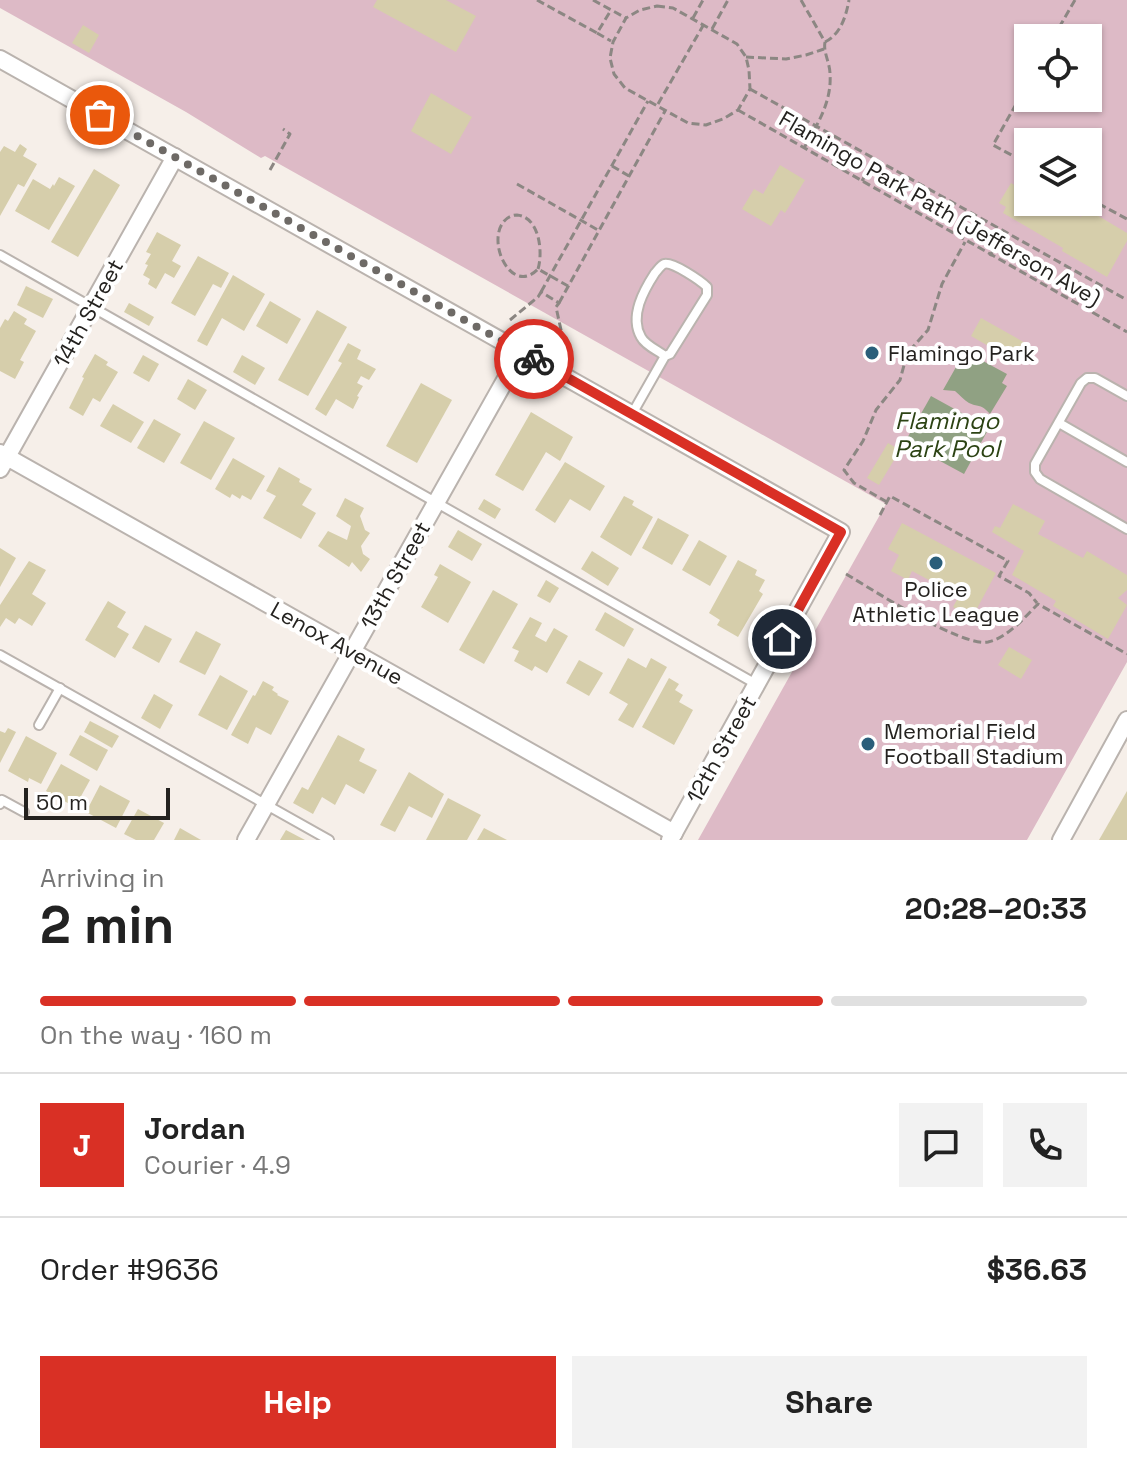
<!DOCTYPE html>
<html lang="en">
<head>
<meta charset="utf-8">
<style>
	body { margin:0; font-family:"Space Grotesk",sans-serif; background:#f2f2f2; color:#222; height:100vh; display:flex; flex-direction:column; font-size:30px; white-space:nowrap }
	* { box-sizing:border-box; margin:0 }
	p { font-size:26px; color:#767676 }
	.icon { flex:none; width:44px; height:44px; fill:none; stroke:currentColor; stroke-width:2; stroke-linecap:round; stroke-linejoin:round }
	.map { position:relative; height:840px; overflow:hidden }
	.side { display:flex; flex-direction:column; background:#fff; flex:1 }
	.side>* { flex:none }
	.fabs { position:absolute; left:1014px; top:24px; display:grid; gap:16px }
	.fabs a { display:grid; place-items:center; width:88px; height:88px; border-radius:0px; background:#fff; box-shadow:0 2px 6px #0004; font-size:40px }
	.scale { position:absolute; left:24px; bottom:20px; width:146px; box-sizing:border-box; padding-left:8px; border:4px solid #24221f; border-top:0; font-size:22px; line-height:28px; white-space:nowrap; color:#24221f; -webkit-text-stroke:6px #fff; paint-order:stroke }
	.pin { position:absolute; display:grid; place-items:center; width:68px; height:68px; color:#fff; margin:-34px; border:4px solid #fff; border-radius:50%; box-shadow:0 2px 8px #0007 }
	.courier { position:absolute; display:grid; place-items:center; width:80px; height:80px; margin:-40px; border:6px solid #d93025; border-radius:50%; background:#fff; color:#222; box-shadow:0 2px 10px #0007 }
	.headline em { font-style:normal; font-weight:800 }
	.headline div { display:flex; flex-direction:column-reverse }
	.headline { display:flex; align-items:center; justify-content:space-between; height:136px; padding:0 40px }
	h1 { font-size:52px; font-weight:800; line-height:60px }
	.bar { display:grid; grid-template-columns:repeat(4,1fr); gap:12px 8px; align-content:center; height:96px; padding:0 40px }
	.bar i { height:10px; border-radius:6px; background:#e0e0e0 }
	.bar .active { background:#d93025 }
	.bar p { grid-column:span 4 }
	.line { display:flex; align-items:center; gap:20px; padding:0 40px; border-top:2px solid #e0e0e0 }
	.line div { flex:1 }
	.round { display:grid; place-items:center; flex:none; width:84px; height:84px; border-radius:0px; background:#f2f2f2 }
	.cta { display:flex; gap:16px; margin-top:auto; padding:16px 40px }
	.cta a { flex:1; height:92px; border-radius:0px; background:#d93025; color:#fff; font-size:32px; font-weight:800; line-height:92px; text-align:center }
	.cta a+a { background:#f2f2f2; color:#222 }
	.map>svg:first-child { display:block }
	.green { fill:#ddbac6; fill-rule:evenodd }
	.water { fill:#90a183 }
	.building { fill:#d6ceab }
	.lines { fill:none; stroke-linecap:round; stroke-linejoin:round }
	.service-casing { stroke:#bab3ae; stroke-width:12 }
	.minor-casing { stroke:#bab3ae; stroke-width:20 }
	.path { stroke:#8c8783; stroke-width:3; stroke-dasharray:8 4; stroke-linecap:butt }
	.service { stroke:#fff; stroke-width:8 }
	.minor { stroke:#fff; stroke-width:16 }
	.done { stroke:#6e6a66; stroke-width:8; stroke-dasharray:0 14.4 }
	.route { stroke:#d93025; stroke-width:10 }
	.poi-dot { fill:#2a5e7a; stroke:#fff; stroke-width:3 }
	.labels { text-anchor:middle; stroke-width:8; stroke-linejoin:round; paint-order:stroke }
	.street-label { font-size:22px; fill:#24221f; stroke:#fff }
	.poi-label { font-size:22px; fill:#24221f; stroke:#fff; text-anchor:start }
	.water-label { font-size:24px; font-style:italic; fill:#2c4314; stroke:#fff }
</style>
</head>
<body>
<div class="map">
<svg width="1127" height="840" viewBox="0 0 1127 840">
	<rect width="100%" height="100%" fill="#f6efe9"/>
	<path class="green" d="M0 0H1127V662L1027 840H698L886 504 265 156 261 158 186 112 0 8ZM1028 38H1088V98H1028ZM1028 142H1088V202H1028Z"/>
	<g class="water">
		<path d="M970 354 1007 374 1002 383 1007 386 990 414C980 403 980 408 969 403 964 400 960 395 955 391L943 390 960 360 965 363Z"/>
		<polygon points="931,396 989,428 964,474 905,442"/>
	</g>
	<g class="building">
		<polygon points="377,0 446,0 476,16 456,52 373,7"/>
		<polygon points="83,25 99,35 89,53 72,43"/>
		<polygon points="431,93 472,117 451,154 411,131"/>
		<polygon points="20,144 27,149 23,156 37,164 24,187 18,184 0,216 0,152 4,146 15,152"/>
		<polygon points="780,165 805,180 785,213 781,210 771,226 742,209 754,189 763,194"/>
		<polygon points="94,169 120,185 78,257 51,242"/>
		<polygon points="59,177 75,186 49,230 15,211 33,179 50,189 53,184 54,186"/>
		<polygon points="1011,183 1028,193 1028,202 1050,202 1062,209 1064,207 1081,217 1085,208 1127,233 1127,241 1107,277 1062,251 1063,248 1003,213 1006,207 999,203"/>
		<polygon points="157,232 181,245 172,261 181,266 174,278 165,273 156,289 148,284 150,279 143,275 148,265 145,264 151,254 146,252"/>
		<polygon points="198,256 229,273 221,288 213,284 195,316 171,303"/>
		<polygon points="233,275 265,294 244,331 222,318 207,346 197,341"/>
		<polygon points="26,286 53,299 43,318 17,305"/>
		<polygon points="270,301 301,319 287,344 256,326"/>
		<polygon points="129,303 154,317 149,326 124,312"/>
		<polygon points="317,310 347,327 308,396 278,380"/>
		<polygon points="14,311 27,319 24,324 36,331 20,360 24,362 15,379 0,371 0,328 5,319 8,321"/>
		<polygon points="981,318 1029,345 1018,363 971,336"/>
		<polygon points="348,343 361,350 357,359 376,369 369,380 361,376 357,383 363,386 357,396 359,397 353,409 336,399 326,416 315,409 342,363 338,361"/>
		<polygon points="95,354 108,362 106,365 118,372 100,402 93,398 83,416 69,408 84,378 82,377"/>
		<polygon points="143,355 159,364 149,382 133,373"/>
		<polygon points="242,355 265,368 255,385 233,372"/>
		<polygon points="188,379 207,390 195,410 177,399"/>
		<polygon points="421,383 452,400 417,463 386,446"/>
		<polygon points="113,404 144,422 131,443 100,426"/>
		<polygon points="531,412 573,437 560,461 546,452 523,491 495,475"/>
		<polygon points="154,419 181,434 164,463 137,448"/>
		<polygon points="204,421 235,438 211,480 180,463"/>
		<polygon points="888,443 900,450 879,485 867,478"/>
		<polygon points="233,458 265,476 251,500 242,495 240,499 232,494 230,498 215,489"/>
		<polygon points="565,462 605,486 590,511 570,499 555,523 535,510"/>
		<polygon points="279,467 300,479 299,482 312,489 302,505 316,513 301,539 263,518 276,496 266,491"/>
		<polygon points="624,496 634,501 632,505 653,517 631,556 600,537"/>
		<polygon points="345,498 364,508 360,516 365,530 370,533 361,546 363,554 370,559 361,572 352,562 349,567 318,546 328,531 347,540 351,526 336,516"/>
		<polygon points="484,499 501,509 495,519 478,509"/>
		<polygon points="1013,504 1045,521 1038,534 1083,558 1087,551 1127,575 1127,590 1118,598 1127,605 1108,639 1053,606 1056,601 1012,575 1024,551 992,532 995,526 1000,528"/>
		<polygon points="658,518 689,535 672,565 642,548"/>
		<polygon points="902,523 996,573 972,618 953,607 959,596 912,571 908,580 891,571 899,555 888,549"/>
		<polygon points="458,530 482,544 472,561 448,547"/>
		<polygon points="699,540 727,556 710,586 682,570"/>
		<polygon points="0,548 16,558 0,587"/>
		<polygon points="592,551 619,568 608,586 581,569"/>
		<polygon points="738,560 757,570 755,575 765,580 759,591 763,594 738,637 717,625 720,620 709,613"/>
		<polygon points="29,561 46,570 32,594 46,603 32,626 19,618 15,624 6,618 0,627 0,605"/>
		<polygon points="440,564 471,582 448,623 421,607 438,577 434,575"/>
		<polygon points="546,580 559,588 550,603 537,596"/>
		<polygon points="493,590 518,604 484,664 459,650"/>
		<polygon points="108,601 126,612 117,627 129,634 115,658 85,640"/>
		<polygon points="605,612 634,629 624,647 595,630"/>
		<polygon points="530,617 542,623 535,636 546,642 554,628 568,636 547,673 535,666 532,671 514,661 519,651 512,648"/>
		<polygon points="145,625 172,639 159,663 132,648"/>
		<polygon points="196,631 221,644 205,675 179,662"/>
		<polygon points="1009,647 1032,660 1021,679 998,665"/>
		<polygon points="628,658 646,668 651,658 667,667 633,728 618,720 628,704 609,693"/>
		<polygon points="579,660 603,673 589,696 566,683"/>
		<polygon points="220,675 248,691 227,730 198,715"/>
		<polygon points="669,678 679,684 675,690 683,695 679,702 693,710 674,745 642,727"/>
		<polygon points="263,681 274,687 272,690 278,694 277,695 289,701 271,735 256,727 248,744 231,735 253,695 255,696"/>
		<polygon points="154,694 173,705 160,729 141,718"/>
		<polygon points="90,721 119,736 112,748 84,732"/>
		<polygon points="8,728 16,732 0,763 0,731 5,733"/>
		<polygon points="80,735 108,750 97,771 69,755"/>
		<polygon points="338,735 365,749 359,761 377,770 364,794 346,784 335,805 322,797 313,814 293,803 302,787 308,790"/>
		<polygon points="26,736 57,753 41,784 29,778 28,782 8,771"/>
		<polygon points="61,764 90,780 75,807 46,791"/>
		<polygon points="409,772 444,794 432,818 409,806 395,832 380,825"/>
		<polygon points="100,785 130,801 116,828 86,812"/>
		<polygon points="1127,791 1127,840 1099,840"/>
		<polygon points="448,798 481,815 467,840 426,840"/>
		<polygon points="138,809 164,823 154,840 136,840 124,834"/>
		<polygon points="180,828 201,840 174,840"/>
		<polygon points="484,828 507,840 477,840"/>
		<polygon points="286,830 305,840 280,840"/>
	</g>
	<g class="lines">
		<g class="service-casing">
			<g id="service">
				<polyline points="0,255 756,684"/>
				<polyline points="1127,396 1095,378 1087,378 1081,383 1035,464 1035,472 1040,479 1127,529"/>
				<path d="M632 414 665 356 670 354 707 295V287C701 281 672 261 664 264 661 265 657 271 655 273 644 290 629 316 641 337 645 345 657 350 665 356"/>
				<polyline points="1059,423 1127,462"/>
				<polyline points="0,655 329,840"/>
				<polyline points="39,725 60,688"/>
				<polyline points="0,804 2,800 24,812"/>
			</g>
		</g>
		<g class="minor-casing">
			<g id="minor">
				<polyline points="0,59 841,532 670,840"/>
				<polyline points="0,453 674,833"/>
				<polyline points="0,469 175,157"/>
				<polyline points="246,840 521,352"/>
				<polyline points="1061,840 1127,720"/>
			</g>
		</g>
		<g class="path">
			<polyline points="537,0 597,33 611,10"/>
			<polyline points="593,0 626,18"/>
			<path d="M801 0 825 42C823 52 830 63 830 74 832 102 817 125 804 148"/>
			<polygon points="657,6 673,8 737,44 746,57 749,70 750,89 738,110 723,119 706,125 688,123 625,88 614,74 610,58 613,42 626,18 640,10"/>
			<polyline points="693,18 703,0"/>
			<polyline points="712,29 728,0"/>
			<polyline points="597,33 611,41"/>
			<polyline points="1053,38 1075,0"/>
			<path d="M825 42C841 34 846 16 849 0"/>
			<polyline points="746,57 786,59 806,55 824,49"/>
			<polyline points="1028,83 993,145 1028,164"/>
			<polyline points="750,89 1127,300"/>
			<polyline points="658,104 704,24"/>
			<polyline points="738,110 1127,332"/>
			<polyline points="612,166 629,176"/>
			<polyline points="270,170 290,134 283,129"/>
			<polyline points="862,181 875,158"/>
			<polyline points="517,184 598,230"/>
			<polyline points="1088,198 1127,219"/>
			<polyline points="990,256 1004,231"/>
			<path d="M538 269C543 253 540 217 517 215 510 215 505 219 502 224 488 247 513 295 538 269L568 286"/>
			<polyline points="541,292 648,101"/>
			<polyline points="559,303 665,111"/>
			<polyline points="510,320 538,297 541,292 559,303 556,307 563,339"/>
			<polyline points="887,502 854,483 844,470 863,441 876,410 900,380 906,358 911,349 928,330 942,284 965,242"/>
			<polyline points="880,515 890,496 1008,561 999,576 1029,593 1037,603"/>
			<path d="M846 574C873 590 961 647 988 642 1007 638 1024 618 1038 604L1127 654"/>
		</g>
		<use href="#service" class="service"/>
		<use href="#minor" class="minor"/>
	</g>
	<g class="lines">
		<polyline class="done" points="100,115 534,359"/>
		<polyline class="route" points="534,359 841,532 782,639"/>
	</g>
	<g class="poi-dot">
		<circle cx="872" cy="353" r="8"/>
		<circle cx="936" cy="563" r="8"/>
		<circle cx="868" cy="744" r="8"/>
	</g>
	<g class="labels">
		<g class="street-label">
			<text transform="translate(940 208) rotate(30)" y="8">Flamingo Park Path (Jefferson Ave)</text>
			<text transform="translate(88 313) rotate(-61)" y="8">14th Street</text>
			<text transform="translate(395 575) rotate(-61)" y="8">13th Street</text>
			<text transform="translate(337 643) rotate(29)" y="8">Lenox Avenue</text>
			<text transform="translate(721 749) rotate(-61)" y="8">12th Street</text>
		</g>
		<g class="poi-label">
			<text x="888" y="361">Flamingo Park</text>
			<text x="936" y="597" text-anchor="middle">Police<tspan x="936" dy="25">Athletic League</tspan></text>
			<text x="884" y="739">Memorial Field<tspan x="884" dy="25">Football Stadium</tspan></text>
		</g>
		<g class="water-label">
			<text x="947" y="429">Flamingo<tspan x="947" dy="28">Park Pool</tspan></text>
		</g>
	</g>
</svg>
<div class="fabs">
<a><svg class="icon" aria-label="locate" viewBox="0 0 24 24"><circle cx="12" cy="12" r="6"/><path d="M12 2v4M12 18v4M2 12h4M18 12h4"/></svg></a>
<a><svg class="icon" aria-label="layers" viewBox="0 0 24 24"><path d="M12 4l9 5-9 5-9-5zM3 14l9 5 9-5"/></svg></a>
</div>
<div class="scale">50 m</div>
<div class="pin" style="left:100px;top:115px;background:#ea580c"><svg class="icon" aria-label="bag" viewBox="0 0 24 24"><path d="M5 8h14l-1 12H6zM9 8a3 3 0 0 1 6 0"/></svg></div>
<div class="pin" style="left:782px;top:639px;background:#1f2937"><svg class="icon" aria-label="home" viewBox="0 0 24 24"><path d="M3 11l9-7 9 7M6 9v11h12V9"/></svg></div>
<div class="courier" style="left:534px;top:359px"><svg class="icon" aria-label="bike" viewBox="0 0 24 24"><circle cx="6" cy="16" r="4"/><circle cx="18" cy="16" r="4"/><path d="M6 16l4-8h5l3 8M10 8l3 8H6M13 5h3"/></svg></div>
</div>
<section class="side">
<div class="headline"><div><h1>2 min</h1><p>Arriving in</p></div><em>20:28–20:33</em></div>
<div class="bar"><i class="active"></i><i class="active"></i><i class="active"></i><i></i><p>On the way · 160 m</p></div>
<div class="line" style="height:144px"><b class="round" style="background:#d93025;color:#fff">J</b><div><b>Jordan</b><p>Courier · 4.9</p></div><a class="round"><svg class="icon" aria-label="chat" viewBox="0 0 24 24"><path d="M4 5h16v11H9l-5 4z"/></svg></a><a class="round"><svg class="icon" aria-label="phone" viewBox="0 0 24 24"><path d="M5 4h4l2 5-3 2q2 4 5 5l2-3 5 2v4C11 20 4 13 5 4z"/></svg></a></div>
<div class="line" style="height:104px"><div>Order #9636</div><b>$36.63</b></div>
<div class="cta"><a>Help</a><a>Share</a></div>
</section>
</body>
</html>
